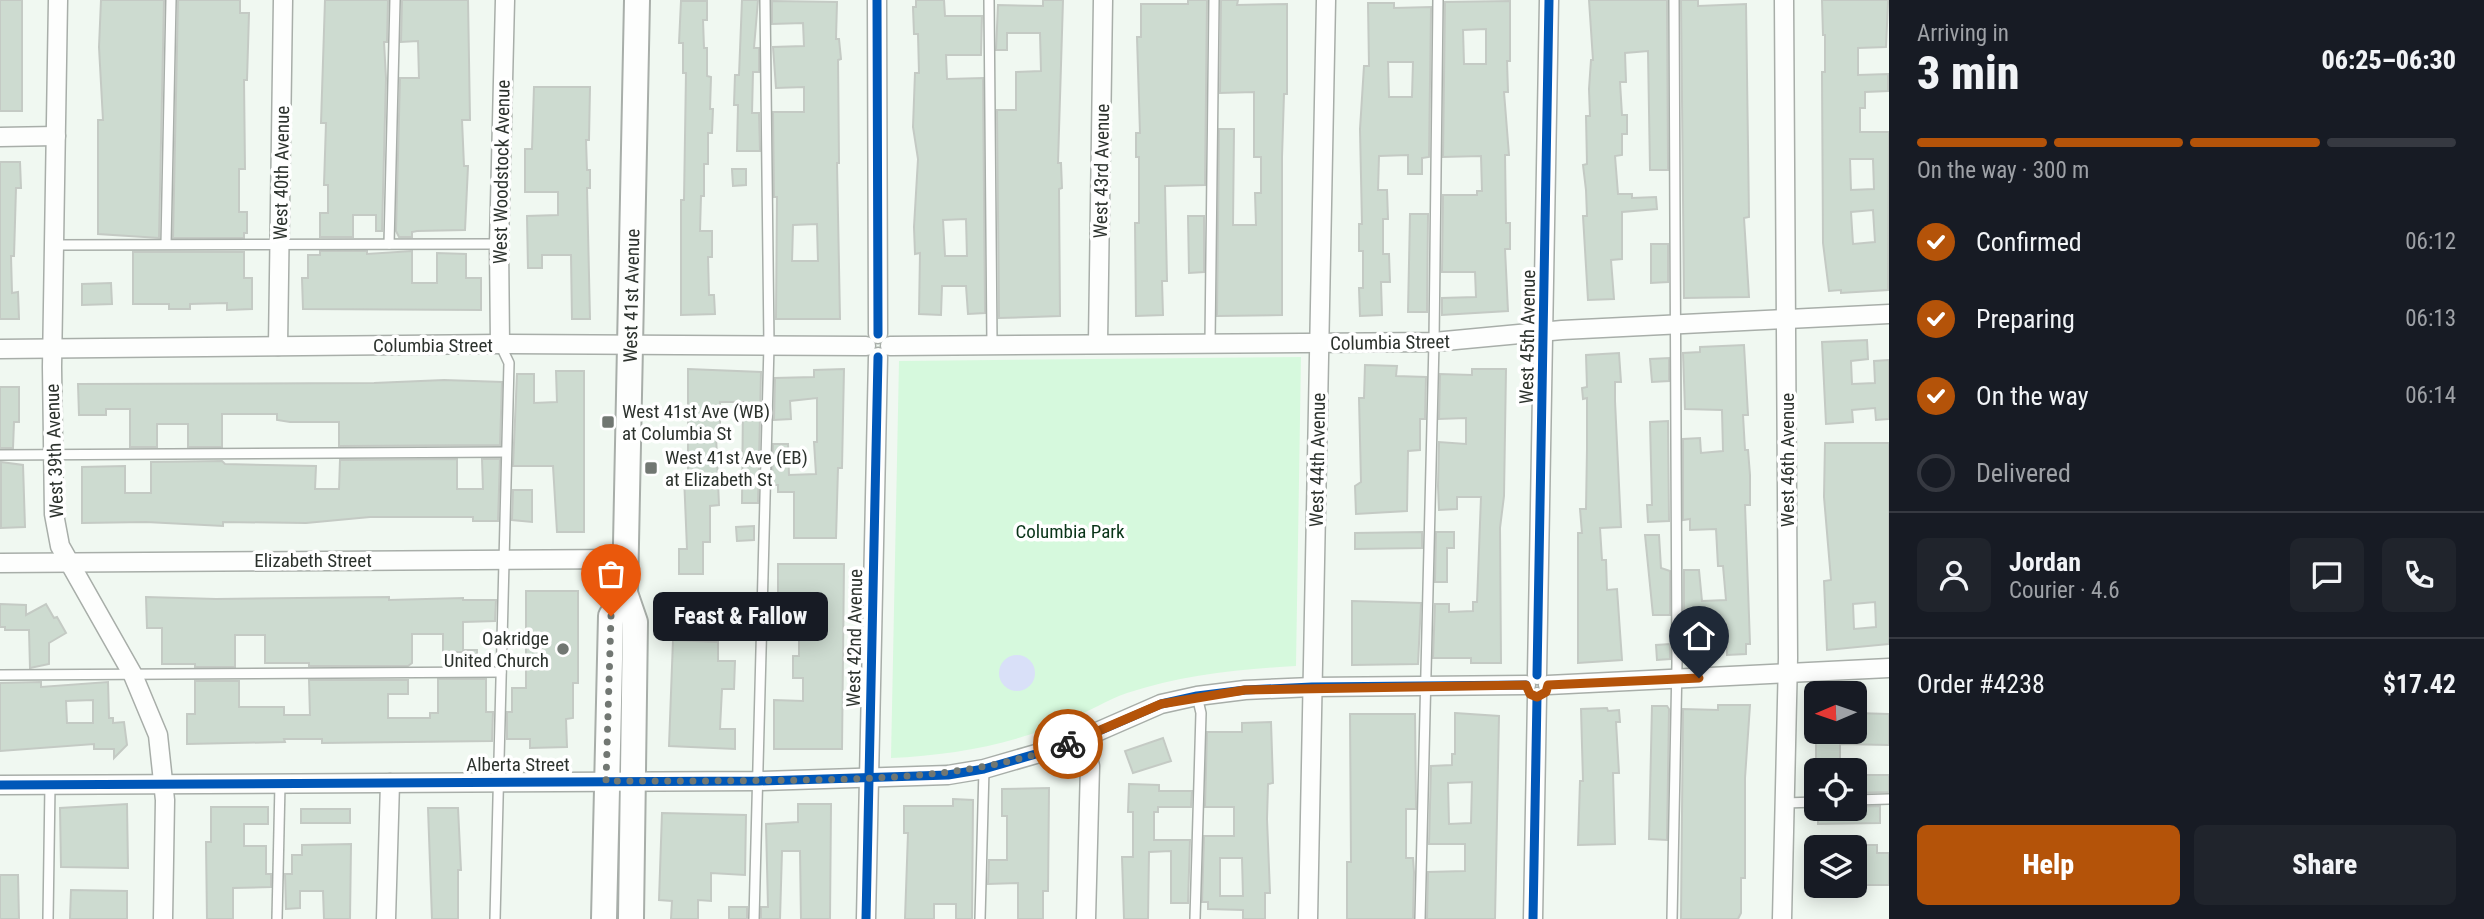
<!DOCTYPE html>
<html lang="en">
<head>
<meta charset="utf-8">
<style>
	body { margin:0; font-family:"Roboto Condensed",sans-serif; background:#20242c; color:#f1f3f6; height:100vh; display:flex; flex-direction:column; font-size:26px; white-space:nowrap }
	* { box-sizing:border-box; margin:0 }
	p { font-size:23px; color:#9ea1a6 }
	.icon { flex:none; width:38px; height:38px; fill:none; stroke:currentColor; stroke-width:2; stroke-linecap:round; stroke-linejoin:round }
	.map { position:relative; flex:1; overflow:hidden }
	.details { display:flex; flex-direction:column; background:#171b24; width:595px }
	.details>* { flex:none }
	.needle { width:46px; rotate:268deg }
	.tools { position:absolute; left:1804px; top:681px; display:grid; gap:14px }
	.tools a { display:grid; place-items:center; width:63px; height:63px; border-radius:10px; background:#171b24; box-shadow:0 4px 18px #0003; font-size:35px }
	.pin { position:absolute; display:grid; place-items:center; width:60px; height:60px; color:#fff; margin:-72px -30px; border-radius:50% 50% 50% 0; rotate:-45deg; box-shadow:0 0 7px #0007 }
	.pin .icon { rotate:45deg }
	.courier { position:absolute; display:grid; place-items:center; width:70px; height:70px; margin:-35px; border:5px solid #b45309; border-radius:50%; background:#fff; color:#222; box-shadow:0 2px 9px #0007 }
	.bubble { position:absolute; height:49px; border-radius:10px; background:#171b24; box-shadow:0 4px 18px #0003; font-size:23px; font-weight:800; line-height:49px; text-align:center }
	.head em { font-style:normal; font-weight:800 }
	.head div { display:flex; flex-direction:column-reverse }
	.head { display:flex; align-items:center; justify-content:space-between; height:119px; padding:0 28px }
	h1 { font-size:46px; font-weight:800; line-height:52px }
	.bar { display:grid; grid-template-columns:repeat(4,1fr); gap:10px 7px; align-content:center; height:84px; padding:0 28px }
	.bar i { height:9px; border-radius:5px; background:#363941 }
	.bar .current { background:#b45309 }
	.bar p { grid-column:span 4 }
	.line { display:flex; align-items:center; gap:18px; padding:0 28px; border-top:2px solid #363941 }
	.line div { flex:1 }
	.round { display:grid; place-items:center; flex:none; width:74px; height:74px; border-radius:10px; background:#20242c }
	ol { padding:0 28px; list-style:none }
	li { display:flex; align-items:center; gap:21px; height:77px }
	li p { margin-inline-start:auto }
	li .icon { padding:7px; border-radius:50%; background:#b45309; color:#fff; stroke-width:4 }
	li:last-child { color:#9ea1a6 }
	li i { width:38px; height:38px; border:4px solid #363941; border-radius:50% }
	.cta { display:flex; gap:14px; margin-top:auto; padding:14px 28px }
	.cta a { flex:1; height:80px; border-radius:10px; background:#b45309; color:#fff; font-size:28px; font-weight:800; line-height:80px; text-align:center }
	.cta a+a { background:#20242c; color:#f1f3f6 }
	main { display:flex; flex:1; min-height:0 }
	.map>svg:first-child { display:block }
	.green { fill:#d6f9dd }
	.water { fill:#d9e0f8 }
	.building { fill:#cddbd0; stroke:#c4cac4; stroke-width:2; fill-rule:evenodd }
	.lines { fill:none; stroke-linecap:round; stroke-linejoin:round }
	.service-casing { stroke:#a8aea9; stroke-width:12 }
	.minor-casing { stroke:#a8aea9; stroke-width:21 }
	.secondary-casing { stroke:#a8aea9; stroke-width:28 }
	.service { stroke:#fdfefd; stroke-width:9 }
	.minor { stroke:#fdfefd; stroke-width:18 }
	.secondary { stroke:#fdfefd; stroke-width:24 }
	.cycleway-casing { stroke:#fff; stroke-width:13 }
	.cycleway { stroke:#0057b8; stroke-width:9 }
	.done { stroke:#717772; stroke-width:7; stroke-dasharray:0 12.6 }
	.route { stroke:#b45309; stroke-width:9 }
	.poi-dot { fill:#717772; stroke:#fff; stroke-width:2.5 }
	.labels { text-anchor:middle; stroke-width:7; stroke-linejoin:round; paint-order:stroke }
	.street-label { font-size:19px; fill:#2c322d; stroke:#fff }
	.poi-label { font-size:19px; fill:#2c322d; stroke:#fff; text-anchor:start }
	.park-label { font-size:19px; fill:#093418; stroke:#fff }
</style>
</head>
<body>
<main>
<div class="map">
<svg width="1889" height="919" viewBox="0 0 1889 919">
	<rect width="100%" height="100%" fill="#f0f8f1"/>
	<path class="green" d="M1301 357 1296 666C1240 669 1181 675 1127 693 1107 700 1088 712 1068 720 1011 745 952 755 891 758L899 361Z"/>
	<circle class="water" cx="1017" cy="673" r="18"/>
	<g class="building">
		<rect x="0" y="0" width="22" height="111"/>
		<polygon points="101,0 164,0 159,238 98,234 98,120 103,120 99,47"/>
		<polygon points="178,0 240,0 240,13 249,13 247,80 244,80 245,169 239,169 239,212 247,212 247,233 244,233 244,238 173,238"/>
		<polygon points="325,0 388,0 387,42 384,42 386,78 382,231 376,231 376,215 353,215 353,237 320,237 320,213 328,213 328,185 324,185 326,123 321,123"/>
		<polygon points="402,0 468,0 470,120 462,120 464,166 468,166 465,230 417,231 412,232 412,237 399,237 396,231 400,78 419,78 418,41 401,42"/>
		<polygon points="742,0 758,0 754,48 759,48 759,72 753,72 752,113 759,113 760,151 737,151 738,105 734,105 735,75 739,75"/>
		<path d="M916 0H944L945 16H982L981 55H946L947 79 983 78 985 313 968 314 966 286H942L941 315 919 314 920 253 915 254 914 227 918 159 913 127 915 73H919L918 34H914L913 7H916ZM966 219 967 256H945L943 220Z"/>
		<polygon points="1043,0 1063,0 1058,163 1061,163 1062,188 1059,189 1060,316 999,318 997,110 1016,110 1016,72 1041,71 1040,33 1007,33 1007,50 996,50 998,5 1043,6"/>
		<polygon points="1188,0 1207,0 1205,185 1165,186 1167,281 1162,281 1163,315 1136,316 1135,223 1139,223 1139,157 1136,157 1136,133 1140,133 1137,37 1141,37 1141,4 1188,4"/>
		<polygon points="1221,0 1238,0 1237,5 1287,4 1287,94 1284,94 1282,157 1282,315 1217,316 1219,129 1234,129 1233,225 1256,225 1255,193 1261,193 1261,157 1254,157 1254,92 1220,93"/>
		<polygon points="1589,0 1667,0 1668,170 1650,170 1648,51 1625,53 1626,82 1620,82 1622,115 1627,115 1627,134 1622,134 1622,155 1615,156 1618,194 1632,194 1632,198 1656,197 1657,209 1622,212 1622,259 1611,260 1614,299 1588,300 1583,216 1587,216 1586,190 1583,165 1587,164 1586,116 1590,116 1589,89 1591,60 1593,60"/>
		<polygon points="1681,0 1698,0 1698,6 1746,4 1749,217 1744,218 1749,297 1684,298"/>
		<path d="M1822 0H1888V3L1886 47 1858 48V75L1888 74V91L1865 92V108H1860V132H1889L1888 290 1841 293V290L1829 291 1823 243 1822 72H1825V35H1823ZM1850 159H1873L1874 189 1851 190ZM1873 210 1875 242 1853 244 1851 212Z"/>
		<polygon points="681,1 707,1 707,20 703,20 704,48 707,48 707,76 711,77 710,109 713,109 712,133 708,133 708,164 704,164 704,196 701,196 700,231 712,231 712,257 708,257 709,295 714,295 715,314 681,315 681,200 684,200 686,73 683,73 683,43 679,43"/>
		<path d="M772 1 837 2 836 39H839L841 59 838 60 839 163H837L840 319H776L777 197H774L773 112H804V87L776 88 773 47 804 46 803 23 772 24ZM817 224 818 261H792L793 225Z"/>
		<path d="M1510 1V61H1507L1508 92H1504L1509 155H1505L1506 223H1510V249H1505L1508 311 1442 315V298L1476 297 1475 272H1442L1443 195H1477V191H1482L1481 156 1443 157 1445 2ZM1486 29V64H1464L1463 30Z"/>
		<path d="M1368 3H1394V8L1431 7 1429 157 1422 158V174H1408V155L1379 156 1378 190H1387L1388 219H1383V254H1389L1390 282H1381L1382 315 1360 316 1359 288H1363V251H1359V224H1362L1360 129 1364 66H1369ZM1388 62H1413L1412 97H1389Z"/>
		<polygon points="534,87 590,87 589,140 586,140 587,170 590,170 590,188 587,188 590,319 572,319 571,255 542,255 542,268 528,268 527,216 558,215 558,192 525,192 525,149 532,149"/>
		<polygon points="0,162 20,162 21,188 16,188 14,256 11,256 12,293 18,292 19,319 0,319"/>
		<polygon points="732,169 746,169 746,185 733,186"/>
		<polygon points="1410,214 1428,214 1427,312 1408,312"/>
		<polygon points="1188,216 1204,216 1204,272 1189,273"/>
		<polygon points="1651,244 1668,244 1668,282 1651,283"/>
		<polygon points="320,251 367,251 367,254 412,251 412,283 437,283 437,253 466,254 466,278 481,278 481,310 303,309 302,278 308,278 308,255 320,255"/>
		<polygon points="133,252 244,252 244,278 252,278 252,309 227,310 227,303 190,304 190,309 169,309 169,304 133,304"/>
		<polygon points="111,283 112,304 82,305 82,284"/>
		<polygon points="1867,340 1868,359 1851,361 1852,384 1875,383 1874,361 1889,360 1889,419 1876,420 1875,408 1852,410 1853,422 1826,424 1822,342"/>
		<polygon points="1744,345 1748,415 1743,415 1745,450 1748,450 1750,475 1750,505 1745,505 1750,644 1746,644 1746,654 1727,655 1726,624 1701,626 1702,639 1688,640 1684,614 1684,570 1699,570 1702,601 1726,600 1723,566 1718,566 1716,529 1690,530 1690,519 1683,520 1683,439 1700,438 1701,453 1723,451 1722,410 1685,409 1683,353 1700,352 1700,347"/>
		<polygon points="1619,353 1621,382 1615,382 1615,401 1621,527 1600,528 1602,560 1606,560 1607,590 1617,589 1622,660 1578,663 1578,533 1582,533 1580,509 1586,509 1587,449 1587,398 1583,399 1582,388 1587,387 1586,355"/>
		<polygon points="1669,358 1669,381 1652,382 1650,359"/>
		<polygon points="1365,365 1397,366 1396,376 1426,377 1425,419 1420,419 1420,450 1408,451 1407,511 1356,514 1355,486 1361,482 1359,398 1364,398"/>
		<polygon points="688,369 761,372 758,503 742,503 743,402 720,402 720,435 716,435 719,505 710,506 710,542 703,542 703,574 679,574 679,549 687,549 684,476 688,476"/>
		<polygon points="844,369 842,468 838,468 836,538 794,538 794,492 778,492 778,485 772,485 773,444 788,444 789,475 816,474 814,442 817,442 817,398 790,401 791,419 774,420 775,378 814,377 814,370"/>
		<polygon points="1472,369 1506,369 1504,496 1500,528 1501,663 1471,663 1471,658 1433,658 1435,604 1449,604 1449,612 1473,611 1473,602 1477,602 1481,497 1457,497 1457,509 1439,510 1438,486 1439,442 1466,444 1466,418 1439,419 1440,374 1472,375"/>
		<polygon points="556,371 584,371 584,532 557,532 553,466 513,466 517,374 534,374 534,403 557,402"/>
		<polygon points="444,380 502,382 500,445 339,446 339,422 290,422 277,420 277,414 222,414 222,447 188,447 188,424 157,424 157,447 130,447 130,409 106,409 106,415 79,415 78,384 374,383"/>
		<polygon points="0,387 19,387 19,422 14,422 13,448 0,448"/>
		<polygon points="1668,421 1669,521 1648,522 1647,505 1652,505 1650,422"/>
		<path d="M1825 443H1889V644L1827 650 1824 581 1831 580 1824 497ZM1875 602 1876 627 1854 629 1853 604Z"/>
		<polygon points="457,459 457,489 483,489 482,459 500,459 498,521 473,521 473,517 370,517 306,523 223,522 223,526 146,522 82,523 82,467 125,466 125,493 151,493 151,462 222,461 225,464 316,466 315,489 339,489 340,460"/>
		<polygon points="1,462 23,465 25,527 1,528"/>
		<polygon points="513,490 532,490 532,522 512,520"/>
		<polygon points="754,526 754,540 737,541 736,527"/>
		<polygon points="1422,532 1422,548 1355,549 1355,533"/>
		<polygon points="1436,532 1454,532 1454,548 1447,548 1447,582 1435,582"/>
		<polygon points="1645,535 1659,535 1661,568 1670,571 1670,615 1653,615"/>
		<polygon points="778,564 844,564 842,749 774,749 774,700 803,701 803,678 793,678 793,656 799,656 799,612 778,612"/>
		<polygon points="526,591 578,591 578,683 573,683 573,718 566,719 567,747 530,748 530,739 507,739 507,712 512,712 512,688 526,688"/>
		<polygon points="146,597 216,599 389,597 389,600 463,598 463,600 496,600 495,621 463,622 463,650 477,650 477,665 463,665 463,652 443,652 443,634 412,634 412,663 408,666 309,666 309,663 265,663 265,635 235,635 235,667 195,667 195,664 162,664 162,628 147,628"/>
		<polygon points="1352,601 1421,603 1418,664 1352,665"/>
		<polygon points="0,604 26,605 26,615 46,604 54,618 57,617 66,633 49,643 49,664 30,668 29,630 5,630 5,627 0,627"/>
		<polygon points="673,640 718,642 718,661 735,661 734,689 722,689 720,729 735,729 735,749 669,746"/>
		<polygon points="1670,644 1670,659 1657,660 1656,645"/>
		<polygon points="438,679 486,679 486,712 493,712 492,741 322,743 322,739 284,739 285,742 187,744 187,714 195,714 195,681 239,681 239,707 284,707 284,715 310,715 309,680 408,680 408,694 388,694 388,718 430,718 430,713 438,713"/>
		<path d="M41 682V687L108 682 109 718H113V723L124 722 127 745 114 758V749H94V744L0 751V683ZM93 700V723H67L66 701Z"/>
		<polygon points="1718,705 1750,705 1745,778 1745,878 1741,878 1741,913 1738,919 1681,919 1683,709 1718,710"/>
		<polygon points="1652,706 1667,706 1669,709 1667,840 1649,839"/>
		<polygon points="1607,708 1608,711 1619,710 1620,722 1616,722 1619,773 1613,773 1615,844 1578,845 1580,781 1583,781 1581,709"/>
		<path d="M1455 713 1499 716 1495 919H1427L1428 872 1465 871V844H1429L1431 766 1452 765V754H1455ZM1472 782 1471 823 1449 824 1448 783Z"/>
		<polygon points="1855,713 1889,714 1889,745 1840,744 1840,769 1816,769 1816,732 1855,732"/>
		<polygon points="1350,714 1415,714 1416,809 1406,809 1406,858 1413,858 1414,872 1413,919 1347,919 1347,862 1351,862"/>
		<path d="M1271 722 1273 783 1268 784 1267 819 1270 893H1265V919H1243V910L1208 909V902H1202L1204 836H1234V807H1205L1207 732H1242V723ZM1220 858H1242L1243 896H1220Z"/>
		<polygon points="1163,738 1171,761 1133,773 1125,751"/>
		<polygon points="1855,775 1889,775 1889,792 1855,793"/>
		<polygon points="1129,784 1159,785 1159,791 1192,791 1191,807 1158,807 1158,812 1154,812 1154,840 1190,840 1188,903 1171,903 1171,851 1149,852 1148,919 1124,919 1122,857 1133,857 1133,812 1128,812"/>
		<polygon points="1049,788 1048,891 1043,891 1043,919 1018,919 1018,883 988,884 989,860 1007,860 1007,816 1002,816 1002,789"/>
		<polygon points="953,799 973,800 972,919 956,919 956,904 934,904 934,919 905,919 908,833 904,833 904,806 953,806"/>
		<polygon points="127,804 128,868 61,867 60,808"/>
		<polygon points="798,804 831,804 830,919 801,919 800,851 782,851 780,919 761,919 761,907 768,907 766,824 798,822"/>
		<polygon points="1880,806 1880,823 1818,824 1818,808"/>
		<polygon points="211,807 268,807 268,824 244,824 244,846 266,846 266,874 271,874 271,887 233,888 233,919 207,919 206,842 211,842"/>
		<polygon points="428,808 458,808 461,870 458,870 458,919 432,919"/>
		<rect x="301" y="809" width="49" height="14"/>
		<polygon points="662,813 746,815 745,875 711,873 711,901 698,900 698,919 671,919 672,901 659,900"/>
		<polygon points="351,844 350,919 324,919 323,891 300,891 300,908 286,909 285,874 292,874 292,855 302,855 302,845"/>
		<polygon points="1855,845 1877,845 1877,853 1889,853 1889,885 1855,885"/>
		<polygon points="0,875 18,875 19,919 0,919"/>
		<polygon points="71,890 127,891 127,919 70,919"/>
		<rect x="729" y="907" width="18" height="12"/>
	</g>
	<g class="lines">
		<g class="service-casing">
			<g id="service">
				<polyline points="989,0 992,344"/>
				<polyline points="166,244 171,0"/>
				<polyline points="389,244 395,0"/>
				<polyline points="55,245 499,244"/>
				<polyline points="1210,342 1214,0"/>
				<polyline points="0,455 506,452"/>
				<polyline points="0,675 501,672"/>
				<polyline points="1855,800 1889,799"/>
				<polyline points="1785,803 1816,802"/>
				<polyline points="48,919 50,785"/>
				<polyline points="277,919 280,784"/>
				<polyline points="495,919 509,363 500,344"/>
				<polyline points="754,919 769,345 765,0"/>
				<polyline points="980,919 984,769"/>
				<polyline points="1195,919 1201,713 1197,696"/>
				<polyline points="1420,919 1434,342 1438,0"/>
				<polyline points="1672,919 1677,663 1674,0"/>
			</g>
		</g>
		<g class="minor-casing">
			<g id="minor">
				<polyline points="58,0 52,367 54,514 60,546 133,675 158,735 165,800 163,919"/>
				<polyline points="877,0 878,334"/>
				<polyline points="0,137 56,136"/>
				<polyline points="1098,343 1103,0"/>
				<polyline points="500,344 499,244 505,0"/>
				<polyline points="278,346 283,0"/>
				<polyline points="890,346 1434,342 1562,330 1889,314"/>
				<polyline points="0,349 500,344 866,346"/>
				<polyline points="0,563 626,559"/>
				<polyline points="1537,675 1549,0"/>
				<polyline points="1548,685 1889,668"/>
				<polyline points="1083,737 1090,766 1086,919"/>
				<polyline points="0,785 759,781 948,775 984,769 1067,745 1161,704 1197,696 1245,690 1312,687 1526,685"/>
				<polyline points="386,919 390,783"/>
				<polyline points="866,919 878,357"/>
				<polyline points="1308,919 1326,0"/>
				<polyline points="1533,919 1537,697"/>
				<polyline points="1782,919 1788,658 1784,0"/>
			</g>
		</g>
		<g class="secondary-casing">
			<g id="secondary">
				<polyline points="604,919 611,616 625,593"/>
				<path id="s1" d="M631 919 635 622 625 593 637 0"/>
			</g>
		</g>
		<use href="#service" class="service"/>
		<use href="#minor" class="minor"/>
		<use href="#secondary" class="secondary"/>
		<g class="cycleway-casing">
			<g id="cycleway">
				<polyline points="877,0 878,334"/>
				<polyline points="1537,675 1549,0"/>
				<polyline points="0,785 759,781 948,775 984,769 1067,745 1161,704 1197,696 1245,690 1312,687 1526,685"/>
				<polyline points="866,919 878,357"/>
				<polyline points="1533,919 1537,697"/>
			</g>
		</g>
		<use href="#cycleway" class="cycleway"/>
	</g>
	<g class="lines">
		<path class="done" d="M611 616 606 781C674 781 742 781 810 780 901 778 981 775 1068 744"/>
		<polyline class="route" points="1068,744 1161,704 1245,690 1526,685 1530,694 1537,697 1546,692 1548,685 1699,678"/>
	</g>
	<g class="poi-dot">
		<rect x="601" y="415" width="14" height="14" rx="3.5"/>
		<rect x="644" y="461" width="14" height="14" rx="3.5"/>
		<circle cx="563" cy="649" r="7"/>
	</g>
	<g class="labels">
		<g class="street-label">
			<text transform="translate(1101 171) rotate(-89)" y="7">West 43rd Avenue</text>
			<text transform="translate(501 172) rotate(-89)" y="7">West Woodstock Avenue</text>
			<text transform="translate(281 173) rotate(-89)" y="7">West 40th Avenue</text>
			<text dy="7" stroke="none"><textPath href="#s1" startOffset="625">West 41st Avenue</textPath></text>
			<text transform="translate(1527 337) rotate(-89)" y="7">West 45th Avenue</text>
			<text transform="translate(1390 342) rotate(-1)" y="7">Columbia Street</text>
			<text x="433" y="352">Columbia Street</text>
			<text transform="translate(54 451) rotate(-92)" y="7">West 39th Avenue</text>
			<text transform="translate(1317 460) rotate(-89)" y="7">West 44th Avenue</text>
			<text transform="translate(1787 460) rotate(-90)" y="7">West 46th Avenue</text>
			<text x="313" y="567">Elizabeth Street</text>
			<text transform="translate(854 638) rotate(-89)" y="7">West 42nd Avenue</text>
			<text x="518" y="771">Alberta Street</text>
		</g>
		<g class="poi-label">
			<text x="622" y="418">West 41st Ave (WB)<tspan x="622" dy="22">at Columbia St</tspan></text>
			<text x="665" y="464">West 41st Ave (EB)<tspan x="665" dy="22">at Elizabeth St</tspan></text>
			<text x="549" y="645" text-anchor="end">Oakridge<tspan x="549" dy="22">United Church</tspan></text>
		</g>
		<g class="park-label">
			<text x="1070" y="538">Columbia Park</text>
		</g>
	</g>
</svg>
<div class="tools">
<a><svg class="needle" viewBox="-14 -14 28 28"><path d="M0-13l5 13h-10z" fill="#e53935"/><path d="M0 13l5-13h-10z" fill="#9ea1a6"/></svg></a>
<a><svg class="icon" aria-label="locate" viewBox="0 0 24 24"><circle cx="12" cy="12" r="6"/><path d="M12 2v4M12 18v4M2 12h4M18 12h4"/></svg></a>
<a><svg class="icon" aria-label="layers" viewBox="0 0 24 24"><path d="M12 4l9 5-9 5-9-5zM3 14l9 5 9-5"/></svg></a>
</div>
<div class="pin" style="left:611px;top:616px;background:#ea580c"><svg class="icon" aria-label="bag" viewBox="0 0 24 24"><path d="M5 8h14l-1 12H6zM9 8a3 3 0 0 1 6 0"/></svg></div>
<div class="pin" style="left:1699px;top:678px;background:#1f2937"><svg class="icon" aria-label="home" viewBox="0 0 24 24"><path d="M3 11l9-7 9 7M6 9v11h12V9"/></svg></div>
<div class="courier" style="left:1068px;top:744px"><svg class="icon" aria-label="bike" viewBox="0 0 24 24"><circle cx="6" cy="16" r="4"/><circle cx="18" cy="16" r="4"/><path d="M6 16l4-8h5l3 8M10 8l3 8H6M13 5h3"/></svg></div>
<div class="bubble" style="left:653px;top:592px;width:175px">Feast &amp; Fallow</div>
</div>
<section class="details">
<div class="head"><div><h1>3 min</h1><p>Arriving in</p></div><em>06:25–06:30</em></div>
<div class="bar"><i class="current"></i><i class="current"></i><i class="current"></i><i></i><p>On the way · 300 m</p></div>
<ol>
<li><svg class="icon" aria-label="check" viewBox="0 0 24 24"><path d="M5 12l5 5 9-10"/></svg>Confirmed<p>06:12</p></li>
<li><svg class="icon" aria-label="check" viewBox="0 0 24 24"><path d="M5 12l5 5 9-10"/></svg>Preparing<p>06:13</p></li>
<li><svg class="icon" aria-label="check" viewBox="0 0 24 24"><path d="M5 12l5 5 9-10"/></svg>On the way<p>06:14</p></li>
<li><i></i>Delivered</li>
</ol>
<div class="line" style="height:126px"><a class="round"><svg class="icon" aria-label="person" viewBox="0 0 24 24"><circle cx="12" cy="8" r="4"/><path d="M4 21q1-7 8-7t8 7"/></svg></a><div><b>Jordan</b><p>Courier · 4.6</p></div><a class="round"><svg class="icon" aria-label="chat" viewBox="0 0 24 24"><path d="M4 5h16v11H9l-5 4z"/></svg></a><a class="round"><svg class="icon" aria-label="phone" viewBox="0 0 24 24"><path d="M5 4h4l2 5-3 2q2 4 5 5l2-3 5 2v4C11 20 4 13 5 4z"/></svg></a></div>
<div class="line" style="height:91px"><div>Order #4238</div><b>$17.42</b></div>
<div class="cta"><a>Help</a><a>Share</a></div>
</section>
</main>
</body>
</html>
